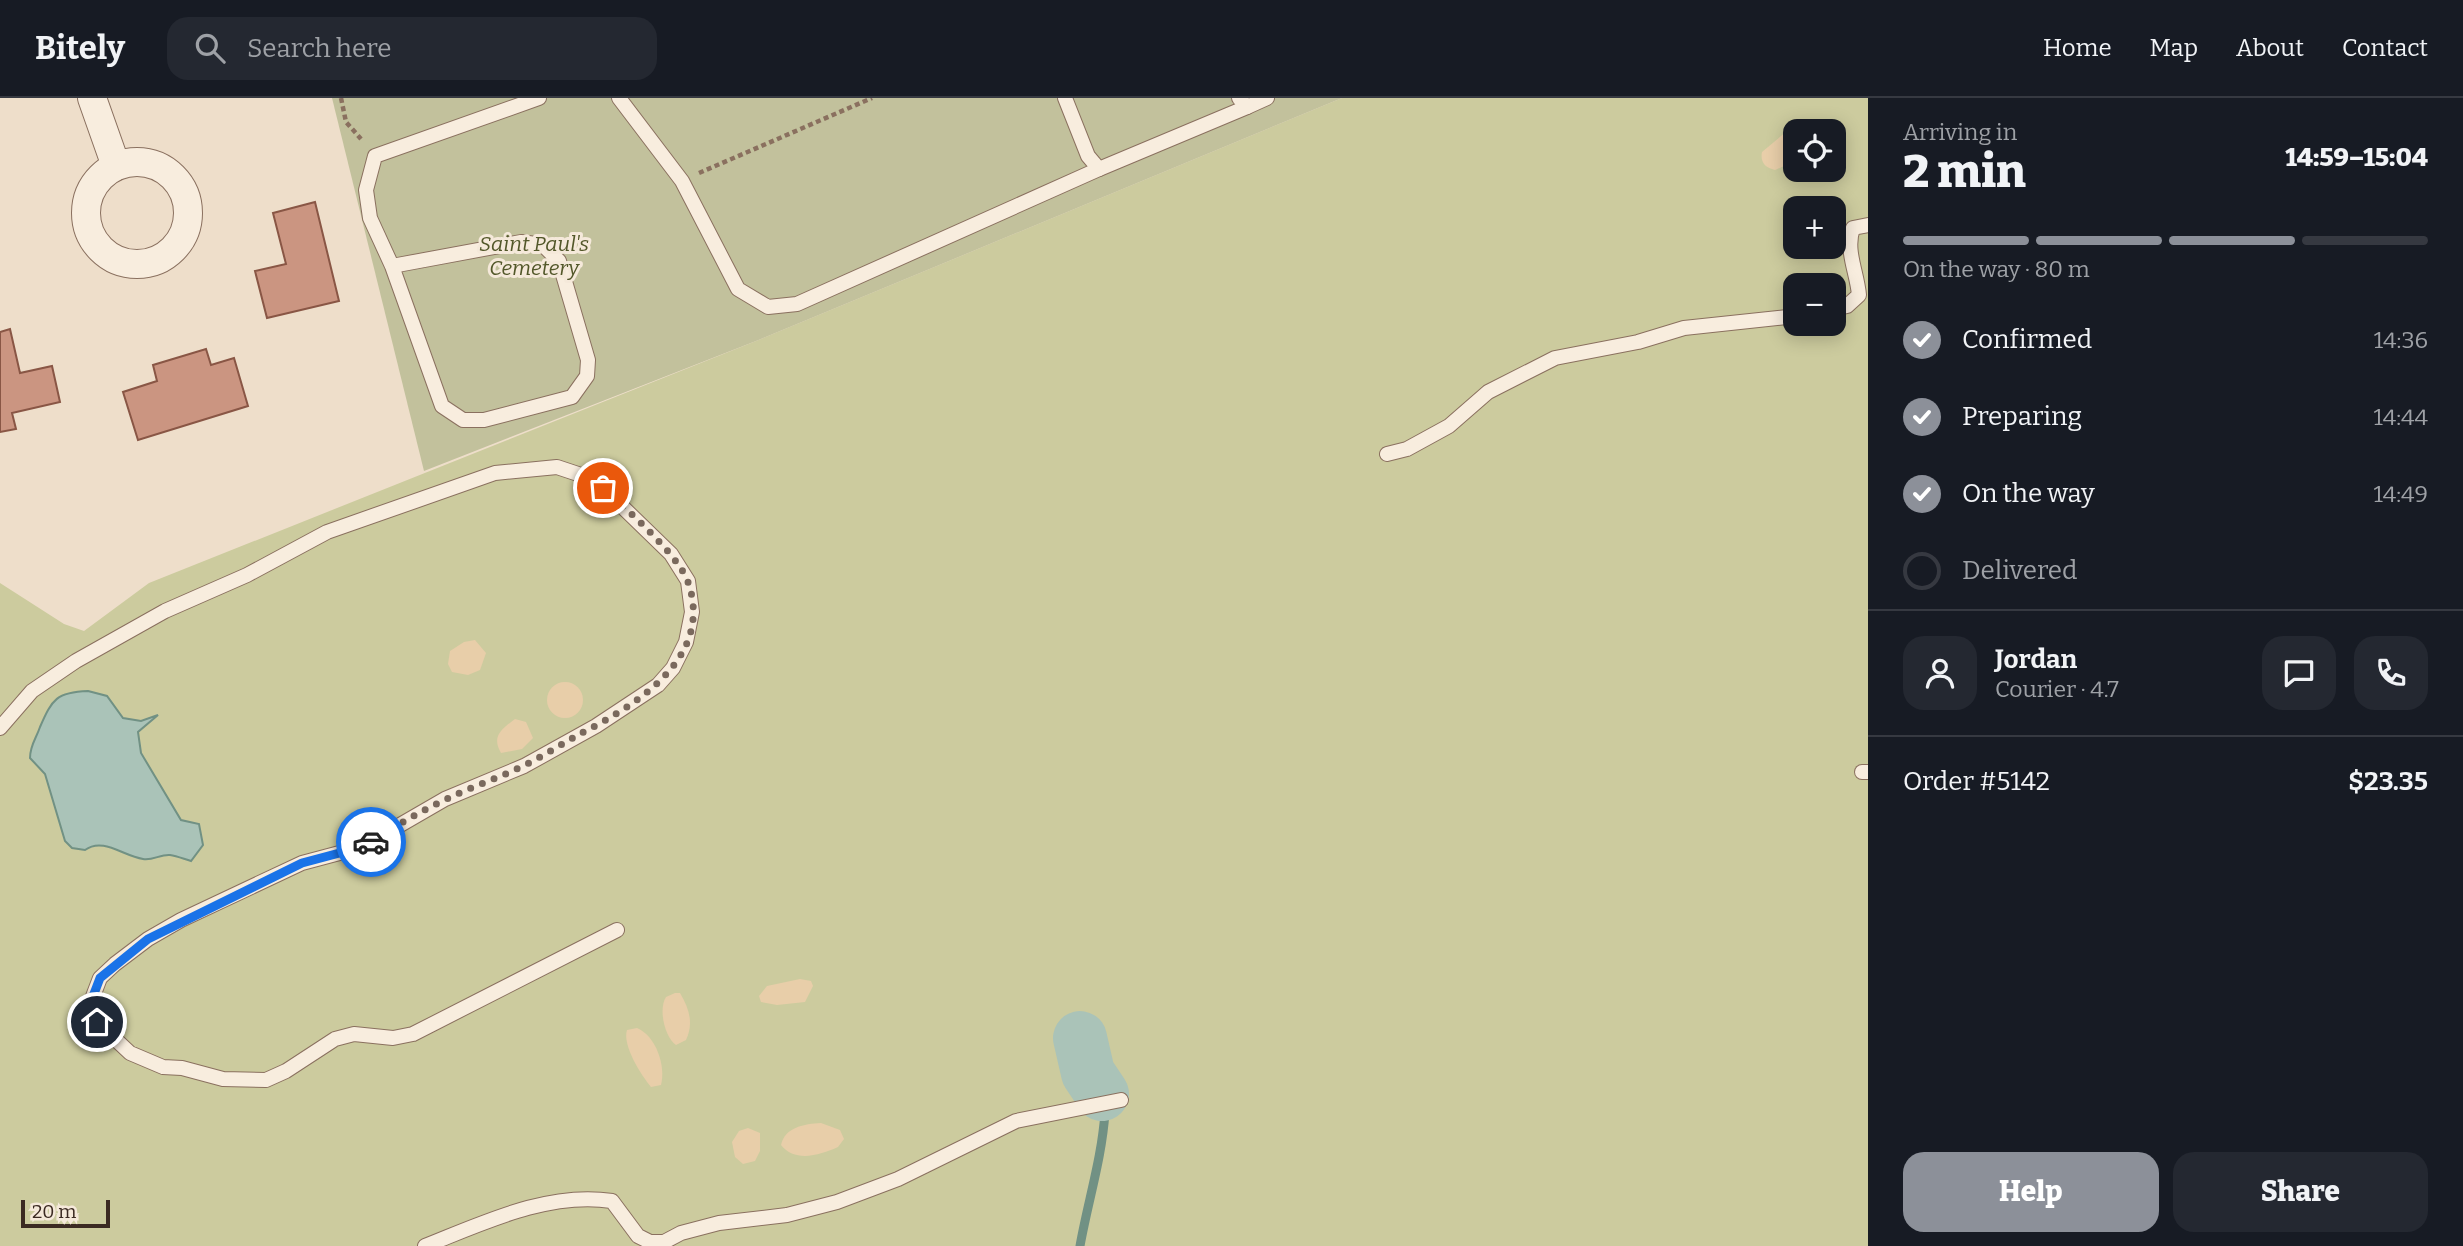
<!DOCTYPE html>
<html lang="en">
<head>
<meta charset="utf-8">
<style>
	body { margin:0; font-family:Bitter,serif; background:#242831; color:#f1f3f6; height:100vh; display:flex; flex-direction:column; font-size:26px; white-space:nowrap }
	* { box-sizing:border-box; margin:0 }
	p { font-size:23px; color:#9ea1a6 }
	.icon { flex:none; width:38px; height:38px; fill:none; stroke:currentColor; stroke-width:2; stroke-linecap:round; stroke-linejoin:round }
	.map { position:relative; flex:1; overflow:hidden }
	.side { display:flex; flex-direction:column; background:#171b24; width:595px }
	.side>* { flex:none }
	.buttons { position:absolute; left:1783px; top:21px; display:grid; gap:14px }
	.buttons a { display:grid; place-items:center; width:63px; height:63px; border-radius:14px; background:#171b24; box-shadow:0 4px 18px #0003; font-size:35px }
	.scale { position:absolute; left:21px; bottom:18px; width:89px; box-sizing:border-box; padding-left:7px; border:4px solid #3b2a22; border-top:0; font-size:19px; line-height:24px; white-space:nowrap; color:#3b2a22; -webkit-text-stroke:5px #f5e9da; paint-order:stroke }
	.pin { position:absolute; display:grid; place-items:center; width:60px; height:60px; color:#fff; margin:-30px; border:4px solid #fff; border-radius:50%; box-shadow:0 2px 7px #0007 }
	.courier { position:absolute; display:grid; place-items:center; width:70px; height:70px; margin:-35px; border:5px solid #1a73e8; border-radius:50%; background:#fff; color:#222; box-shadow:0 2px 9px #0007 }
	.summary em { font-style:normal; font-weight:800 }
	.summary div { display:flex; flex-direction:column-reverse }
	.summary { display:flex; align-items:center; justify-content:space-between; height:119px; padding:0 35px }
	h1 { font-size:46px; font-weight:800; line-height:52px }
	.bar { display:grid; grid-template-columns:repeat(4,1fr); gap:10px 7px; align-content:center; height:84px; padding:0 35px }
	.bar i { height:9px; border-radius:5px; background:#363941 }
	.bar .current { background:#8c9099 }
	.bar p { grid-column:span 4 }
	.line { display:flex; align-items:center; gap:18px; padding:0 35px; border-top:2px solid #363941 }
	.line div { flex:1 }
	.round { display:grid; place-items:center; flex:none; width:74px; height:74px; border-radius:21px; background:#242831 }
	ol { padding:0 35px; list-style:none }
	li { display:flex; align-items:center; gap:21px; height:77px }
	li p { margin-inline-start:auto }
	li .icon { padding:7px; border-radius:50%; background:#8c9099; color:#fff; stroke-width:4 }
	li:last-child { color:#9ea1a6 }
	li i { width:38px; height:38px; border:4px solid #363941; border-radius:50% }
	.button { display:flex; gap:14px; margin-top:auto; padding:14px 35px }
	.button a { flex:1; height:80px; border-radius:21px; background:#8c9099; color:#fff; font-size:28px; font-weight:800; line-height:80px; text-align:center }
	.button a+a { background:#242831; color:#f1f3f6 }
	header { display:flex; align-items:center; gap:42px; box-sizing:border-box; height:98px; padding:0 35px; background:#171b24; border-bottom:2px solid #363941 }
	header strong { font-size:33px }
	nav { display:flex; gap:38px; margin-inline-start:auto; font-size:24px }
	.search { width:490px; height:63px; background:#242831; display:flex; align-items:center; gap:18px; box-sizing:border-box; padding:0 24px; border-radius:21px; color:#9ea1a6; font-size:26px }
	main { display:flex; flex:1; min-height:0 }
	.map>svg:first-child { display:block }
	.green { fill:#cccb9e; fill-rule:evenodd }
	.sand { fill:#e8cea9 }
	.cemetery { fill:#c2c19c }
	.water { fill:#aac3b8; stroke:#719184; stroke-width:2 }
	.lines { fill:none; stroke-linecap:round; stroke-linejoin:round }
	.stream { stroke:#719184; stroke-width:9 }
	.river { stroke:#aac3b8; stroke-width:54 }
	.building { fill:#cb9581; stroke:#895645; stroke-width:2 }
	.service-casing { stroke:#8a705f; stroke-width:16 }
	.minor-casing { stroke:#8a705f; stroke-width:30 }
	.path { stroke:#8a705f; stroke-width:4.5; stroke-dasharray:5 3.5; stroke-linecap:butt }
	.service { stroke:#f8edde; stroke-width:14 }
	.minor { stroke:#f8edde; stroke-width:28 }
	.done { stroke:#7a695d; stroke-width:7; stroke-dasharray:0 12.6 }
	.route { stroke:#1a73e8; stroke-width:9 }
	.labels { text-anchor:middle; stroke-width:6; stroke-linejoin:round; paint-order:stroke }
	.park-label { font-size:21px; font-style:italic; fill:#525729; stroke:#f5e9da }
</style>
</head>
<body>
<header>
<strong>Bitely</strong>
<div class="search"><svg class="icon" aria-label="search" viewBox="0 0 24 24"><circle cx="10" cy="10" r="6"/><path d="M15 15l6 6"/></svg>Search here</div>
<nav><a>Home</a><a>Map</a><a>About</a><a>Contact</a></nav>
</header>
<main>
<div class="map">
<svg width="1868" height="1148" viewBox="0 0 1868 1148">
	<rect width="100%" height="100%" fill="#eedeca"/>
	<path class="green" d="M1342 0H1868V1148H0V485L64 526 84 533 149 485 756 243ZM1796 33H1834V72H1796ZM1796 110H1834V149H1796ZM1796 187H1834V226H1796Z"/>
	<g class="sand">
		<path d="M1801 26 1813 33H1796L1795 63 1775 72C1765 70 1760 64 1762 54L1793 28Z"/>
		<polygon points="475,542 486,555 480,572 468,577 452,574 448,566 450,553 464,544"/>
		<circle cx="565" cy="602" r="18"/>
		<path d="M515 621 526 624 533 640 522 651 501 655C491 638 502 631 515 621Z"/>
		<polygon points="800,881 811,883 813,888 805,904 777,907 761,904 759,898 767,888"/>
		<path d="M675 895H680C689 910 694 925 686 942L676 947C665 940 658 911 666 899Z"/>
		<path d="M637 930C656 938 666 968 661 987L651 989C641 977 622 947 627 932Z"/>
		<path d="M821 1025 840 1032 844 1041 838 1049C820 1057 795 1065 781 1047 785 1029 804 1026 821 1025Z"/>
		<polygon points="748,1030 760,1035 760,1053 755,1063 743,1066 735,1059 732,1044 739,1033"/>
	</g>
	<polygon class="cemetery" points="332,0 1342,0 756,243 424,373"/>
	<path class="water" d="M88 593 107 598 123 620 141 623 158 617 138 634 141 655 181 722 199 726 203 747 191 763C184 761 177 758 170 757 161 756 152 763 143 761 123 758 103 739 85 752L72 750 65 743 45 676 30 660C30 647 36 641 40 629 52 601 57 594 88 593Z"/>
	<g class="lines">
		<path class="stream" d="M1080 1148C1088 1103 1102 1060 1105 1014"/>
		<polyline class="river" points="1080,940 1088,975 1102,996"/>
	</g>
	<g class="building">
		<polygon points="315,104 339,203 267,220 255,173 286,166 273,115"/>
		<polygon points="10,231 20,275 52,268 60,304 12,315 16,331 0,334 0,234"/>
		<polygon points="206,251 211,267 234,260 248,308 138,342 123,294 157,283 153,267"/>
	</g>
	<g class="lines">
		<g class="service-casing">
			<g id="service">
				<polyline points="619,0 682,83 738,191 768,209 797,206 1099,71 1088,58 1065,0"/>
				<polyline points="1247,9 1267,0"/>
				<polyline points="1099,71 1247,9 1239,0"/>
				<polyline points="392,168 521,144 543,147 559,163 588,262 587,278 572,299 484,322 463,322 442,308 392,168 370,120 366,92 375,58 539,0"/>
				<path d="M1834 211 1847 208 1859 197C1857 174 1845 152 1853 130L1868 127"/>
				<polyline points="1387,356 1407,351 1449,328 1488,294 1555,260 1638,244 1684,230 1796,218"/>
				<polyline points="0,630 32,593 76,563 165,513 247,477 327,434 495,375 557,369 584,378 603,390 671,456 688,483 692,514 686,544 673,570 658,587 596,628 524,668 445,701 362,749 302,765 181,822 148,841 115,866 100,880 92,901 97,924 130,955 163,969 182,970 223,981 266,982 286,973 335,941 354,936 393,940 413,936 617,832"/>
				<polyline points="1862,674 1868,674"/>
				<path d="M425 1148C483 1125 549 1093 612 1103L638 1138 650 1144H664L681 1135 719 1125 787 1117 837 1104 898 1081 1016 1023 1121 1002"/>
			</g>
		</g>
		<g class="minor-casing">
			<g id="minor">
				<polyline points="92,0 116,68"/>
				<circle cx="137" cy="115" r="51"/>
			</g>
		</g>
		<g class="path">
			<polyline points="341,0 346,24 361,41"/>
			<polyline points="699,75 872,0"/>
		</g>
		<use href="#service" class="service"/>
		<use href="#minor" class="minor"/>
	</g>
	<g class="lines">
		<path class="done" d="M371 744C394 729 419 714 445 702 470 689 497 681 523 668 542 659 560 647 578 637 634 608 715 561 688 484 678 456 625 410 603 390"/>
		<polyline class="route" points="97,924 92,901 100,880 148,841 302,765 362,749 371,744"/>
	</g>
	<g class="labels">
		<g class="park-label">
			<text x="534" y="153">Saint Paul's<tspan x="534" dy="24">Cemetery</tspan></text>
		</g>
	</g>
</svg>
<div class="buttons">
<a><svg class="icon" aria-label="locate" viewBox="0 0 24 24"><circle cx="12" cy="12" r="6"/><path d="M12 2v4M12 18v4M2 12h4M18 12h4"/></svg></a>
<a>+</a>
<a>−</a>
</div>
<div class="scale">20 m</div>
<div class="pin" style="left:603px;top:390px;background:#ea580c"><svg class="icon" aria-label="bag" viewBox="0 0 24 24"><path d="M5 8h14l-1 12H6zM9 8a3 3 0 0 1 6 0"/></svg></div>
<div class="pin" style="left:97px;top:924px;background:#1f2937"><svg class="icon" aria-label="home" viewBox="0 0 24 24"><path d="M3 11l9-7 9 7M6 9v11h12V9"/></svg></div>
<div class="courier" style="left:371px;top:744px"><svg class="icon" aria-label="car" viewBox="0 0 24 24"><path d="M5 17H2v-5l4-1 3-4h7l3 4 3 1v5h-3M9 17h6M6 11h13"/><circle cx="7" cy="17" r="2"/><circle cx="17" cy="17" r="2"/></svg></div>
</div>
<section class="side">
<div class="summary"><div><h1>2 min</h1><p>Arriving in</p></div><em>14:59–15:04</em></div>
<div class="bar"><i class="current"></i><i class="current"></i><i class="current"></i><i></i><p>On the way · 80 m</p></div>
<ol>
<li><svg class="icon" aria-label="check" viewBox="0 0 24 24"><path d="M5 12l5 5 9-10"/></svg>Confirmed<p>14:36</p></li>
<li><svg class="icon" aria-label="check" viewBox="0 0 24 24"><path d="M5 12l5 5 9-10"/></svg>Preparing<p>14:44</p></li>
<li><svg class="icon" aria-label="check" viewBox="0 0 24 24"><path d="M5 12l5 5 9-10"/></svg>On the way<p>14:49</p></li>
<li><i></i>Delivered</li>
</ol>
<div class="line" style="height:126px"><a class="round"><svg class="icon" aria-label="person" viewBox="0 0 24 24"><circle cx="12" cy="8" r="4"/><path d="M4 21q1-7 8-7t8 7"/></svg></a><div><b>Jordan</b><p>Courier · 4.7</p></div><a class="round"><svg class="icon" aria-label="chat" viewBox="0 0 24 24"><path d="M4 5h16v11H9l-5 4z"/></svg></a><a class="round"><svg class="icon" aria-label="phone" viewBox="0 0 24 24"><path d="M5 4h4l2 5-3 2q2 4 5 5l2-3 5 2v4C11 20 4 13 5 4z"/></svg></a></div>
<div class="line" style="height:91px"><div>Order #5142</div><b>$23.35</b></div>
<div class="button"><a>Help</a><a>Share</a></div>
</section>
</main>
</body>
</html>
